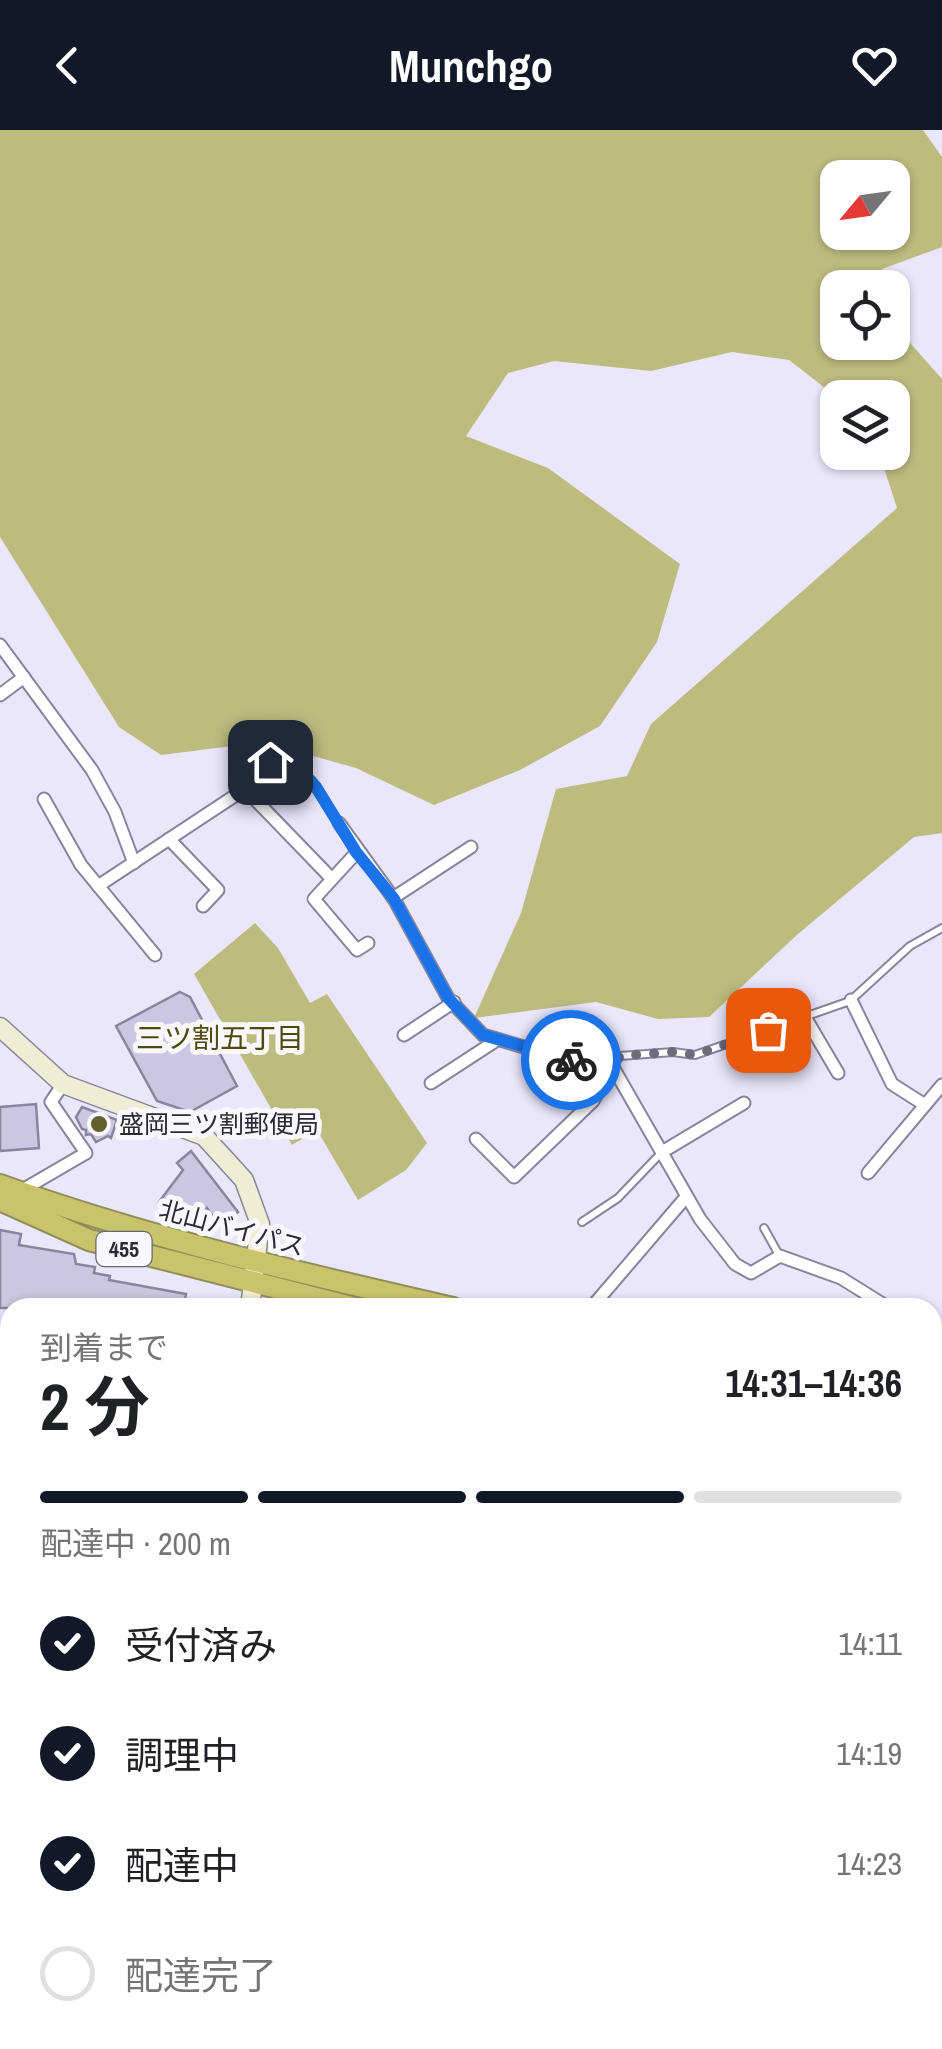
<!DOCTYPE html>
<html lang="ja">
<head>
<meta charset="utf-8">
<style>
	body { margin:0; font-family:"Archivo Narrow","Noto Sans JP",sans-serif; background:#f2f2f2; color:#202124; height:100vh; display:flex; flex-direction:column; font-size:38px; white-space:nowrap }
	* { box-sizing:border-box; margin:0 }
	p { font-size:32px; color:#757577 }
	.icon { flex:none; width:55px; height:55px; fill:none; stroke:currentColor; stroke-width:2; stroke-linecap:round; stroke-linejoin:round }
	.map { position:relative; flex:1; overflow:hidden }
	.sheet { position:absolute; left:0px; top:1168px; width:942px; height:752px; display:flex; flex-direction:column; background:#fff; border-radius:30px 30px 0 0; box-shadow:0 2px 8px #0004 }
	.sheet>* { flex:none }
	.needle { width:65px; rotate:241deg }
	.controls { position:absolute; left:820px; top:30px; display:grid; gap:20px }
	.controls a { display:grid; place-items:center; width:90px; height:90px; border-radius:20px; background:#fff; box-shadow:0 2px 8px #0004; font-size:50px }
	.pin { position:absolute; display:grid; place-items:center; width:85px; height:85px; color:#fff; margin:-42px; border-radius:20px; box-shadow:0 5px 15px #0006 }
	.courier { position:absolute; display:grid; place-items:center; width:100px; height:100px; margin:-50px; border:8px solid #1a73e8; border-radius:50%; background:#fff; color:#222; box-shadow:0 2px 12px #0007 }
	.overview em { font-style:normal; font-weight:700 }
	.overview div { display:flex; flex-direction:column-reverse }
	.overview { display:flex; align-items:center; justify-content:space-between; height:170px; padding:0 40px }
	h1 { font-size:65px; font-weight:700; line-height:75px }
	.bar { display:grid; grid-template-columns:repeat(4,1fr); gap:15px 10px; align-content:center; height:120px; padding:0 40px }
	.bar i { height:12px; border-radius:8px; background:#e0e0e0 }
	.bar .current { background:#111827 }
	.bar p { grid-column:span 4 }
	ol { padding:0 40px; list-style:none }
	li { display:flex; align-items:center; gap:30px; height:110px }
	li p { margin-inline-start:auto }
	li .icon { padding:10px; border-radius:50%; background:#111827; color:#fff; stroke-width:4 }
	li:last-child { color:#757577 }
	li i { width:55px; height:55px; border:5px solid #e0e0e0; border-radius:50% }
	header { display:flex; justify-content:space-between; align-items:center; height:130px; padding:0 40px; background:#111827; color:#fff; font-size:45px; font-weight:700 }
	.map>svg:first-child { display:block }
	.green { fill:#bebb7f; fill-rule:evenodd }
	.building { fill:#cbc6e1; stroke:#89859d; stroke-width:2.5 }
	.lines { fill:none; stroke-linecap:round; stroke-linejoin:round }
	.lane-casing { stroke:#88849c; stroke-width:10 }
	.street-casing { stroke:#88849c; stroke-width:15 }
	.secondary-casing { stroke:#88849c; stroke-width:21 }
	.highway-casing { stroke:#928d58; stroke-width:24 }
	.path { stroke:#b0adc0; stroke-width:2.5; stroke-dasharray:8 5; stroke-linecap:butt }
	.lane { stroke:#fff; stroke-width:6 }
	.street { stroke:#fff; stroke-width:11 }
	.secondary { stroke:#efedd3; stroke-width:18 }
	.highway { stroke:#c9c36b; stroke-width:20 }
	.done { stroke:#6e6c7a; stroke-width:10; stroke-dasharray:0 18 }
	.route { stroke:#1a73e8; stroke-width:12 }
	.poi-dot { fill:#64602d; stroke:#f7f7fc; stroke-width:4 }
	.labels { text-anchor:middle; stroke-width:10; stroke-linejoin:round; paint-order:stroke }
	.shield { fill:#f7f7fc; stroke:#686870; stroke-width:2.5 }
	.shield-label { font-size:22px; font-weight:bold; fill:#2b2a34 }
	.poi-label { font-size:25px; fill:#2b2a34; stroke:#f7f7fc; text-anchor:start }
	.street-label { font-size:25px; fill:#2b2a34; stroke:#f7f7fc }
	.neighbourhood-label { font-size:28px; fill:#4f4a0a; stroke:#f7f7fc }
</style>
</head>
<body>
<header><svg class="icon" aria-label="back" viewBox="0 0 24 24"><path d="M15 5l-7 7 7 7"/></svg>Munchgo<svg class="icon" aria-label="heart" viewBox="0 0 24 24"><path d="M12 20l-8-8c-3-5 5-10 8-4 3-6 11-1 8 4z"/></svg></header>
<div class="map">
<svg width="942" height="1919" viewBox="0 0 942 1919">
	<rect width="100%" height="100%" fill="#eae7fd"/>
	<g class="green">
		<path d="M0 0H923L942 27V117L882 139 889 157 838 158V212H892L893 167 911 214 942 249V703L914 707 798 804 709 887 658 889 596 872 474 888 521 783 556 659 627 646 651 594 897 378 879 323 892 322V268H838L789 230 732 222 651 241 554 231 508 243 466 306 548 338 680 434 657 512 600 596 520 640 434 675 356 638 263 612 161 625 119 597 0 407ZM838 48H892V102H838Z"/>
		<polygon points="255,793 278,818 310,873 327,864 427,1013 406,1040 358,1070 317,1000 292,1015 194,844"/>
		<polygon points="0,1226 10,1226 10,1651 0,1650"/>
	</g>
	<g class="building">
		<polygon points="180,862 190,867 237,956 190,982 157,971 116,896"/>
		<polygon points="36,974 39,1018 0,1021 0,977"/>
		<polygon points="82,977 117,990 111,1008 108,1006 96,1012 91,1004 86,1005 86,1000 82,999 76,987"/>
		<polygon points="191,1021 238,1082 220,1096 207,1078 197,1095 159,1072 183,1040 177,1033"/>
		<polygon points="0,1100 21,1104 19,1115 74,1124 76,1134 95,1137 94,1143 110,1146 109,1150 186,1164 183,1178 0,1178"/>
	</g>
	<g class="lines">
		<g class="lane-casing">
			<g id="lane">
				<polyline points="270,633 310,650 338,692"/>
				<polyline points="612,937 620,926 673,922 695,925 850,871 910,816 942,798"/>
				<polyline points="582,1092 618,1068 662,1022"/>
				<polyline points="764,1098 779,1125"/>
			</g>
		</g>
		<g class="street-casing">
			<g id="street">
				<polyline points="0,515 92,640 115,682 134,733"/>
				<polyline points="0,565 24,547"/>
				<polyline points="44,669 81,735 155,825"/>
				<polyline points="339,693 394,769 448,868 483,905 568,930 614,939 700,1089 735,1134 751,1143 780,1126 841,1148 889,1178"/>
				<polyline points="169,709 218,760 203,776"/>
				<polyline points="357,722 314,769 357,820 368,813"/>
				<polyline points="98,756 245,659 332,749"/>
				<polyline points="393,768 471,717"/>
				<polyline points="851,870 892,954 925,975"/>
				<polyline points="805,887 838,943"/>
				<polyline points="404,905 454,872"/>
				<polyline points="431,953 497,910"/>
				<polyline points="476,1009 514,1047 593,971 611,938"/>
				<polyline points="662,1022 744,973"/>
				<polyline points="868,1043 942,955"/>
				<polyline points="19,1062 86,1023 51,972 63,954"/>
				<polyline points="591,1178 686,1067"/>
				<polyline points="0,1711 10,1709"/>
				<polyline points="176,1919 187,1910"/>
			</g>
		</g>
		<g class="secondary-casing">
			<g id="secondary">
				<polyline points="0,897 63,954 204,1006 244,1050 260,1094 250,1178"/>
				<polyline points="356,1910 359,1919"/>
			</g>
		</g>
		<g class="highway-casing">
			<g id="highway">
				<path d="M0 1055C148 1108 300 1143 453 1178"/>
				<polyline points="0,1070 89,1110 355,1178"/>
				<polyline points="932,1278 942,1279"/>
				<polyline points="932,1298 942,1299"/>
			</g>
		</g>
		<g class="path">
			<polyline points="932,1776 942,1772"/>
			<polyline points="621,1919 626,1910"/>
		</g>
		<use href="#lane" class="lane"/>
		<use href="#street" class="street"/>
		<use href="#secondary" class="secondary"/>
		<use href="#highway" class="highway"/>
	</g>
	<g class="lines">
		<polyline class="done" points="571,930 611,938 620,926 673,922 695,925 768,900"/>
		<polyline class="route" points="270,632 310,650 316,657 356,722 394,769 448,868 483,905 571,930"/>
	</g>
	<circle class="poi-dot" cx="99" cy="994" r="10"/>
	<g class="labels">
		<rect class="shield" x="96.5" y="1102" width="55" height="34" rx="8"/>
		<g class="shield-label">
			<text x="124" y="1127">455</text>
		</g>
		<g class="poi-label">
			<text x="119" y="1003">盛岡三ツ割郵便局</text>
		</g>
		<g class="street-label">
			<text transform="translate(232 1098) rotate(15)" y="9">北山バイパス</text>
		</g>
		<g class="neighbourhood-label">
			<text x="220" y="918">三ツ割五丁目</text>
		</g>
	</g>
</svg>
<div class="controls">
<a><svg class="needle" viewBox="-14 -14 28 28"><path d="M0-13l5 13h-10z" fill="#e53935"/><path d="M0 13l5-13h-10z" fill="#757577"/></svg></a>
<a><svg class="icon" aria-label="locate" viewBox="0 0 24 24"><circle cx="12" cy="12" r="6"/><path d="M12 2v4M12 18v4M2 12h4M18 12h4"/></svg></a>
<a><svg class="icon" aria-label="layers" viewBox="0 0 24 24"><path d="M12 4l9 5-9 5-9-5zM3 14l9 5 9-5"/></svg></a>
</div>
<div class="pin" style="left:768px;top:900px;background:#ea580c"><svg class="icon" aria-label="bag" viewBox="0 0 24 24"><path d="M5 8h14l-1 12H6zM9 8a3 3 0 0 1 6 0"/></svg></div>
<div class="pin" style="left:270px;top:632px;background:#1f2937"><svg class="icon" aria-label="home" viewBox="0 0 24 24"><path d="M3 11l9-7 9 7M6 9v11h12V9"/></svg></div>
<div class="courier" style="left:571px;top:930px"><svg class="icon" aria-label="bike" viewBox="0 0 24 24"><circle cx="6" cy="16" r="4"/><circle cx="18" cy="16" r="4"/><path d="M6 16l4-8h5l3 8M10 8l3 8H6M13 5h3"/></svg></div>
<section class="sheet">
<div class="overview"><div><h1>2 分</h1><p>到着まで</p></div><em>14:31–14:36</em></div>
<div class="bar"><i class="current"></i><i class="current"></i><i class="current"></i><i></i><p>配達中 · 200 m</p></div>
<ol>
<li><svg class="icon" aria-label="check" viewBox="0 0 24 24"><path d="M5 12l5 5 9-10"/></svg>受付済み<p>14:11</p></li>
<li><svg class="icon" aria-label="check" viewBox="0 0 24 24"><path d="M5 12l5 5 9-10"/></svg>調理中<p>14:19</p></li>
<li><svg class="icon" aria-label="check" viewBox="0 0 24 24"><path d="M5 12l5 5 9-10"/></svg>配達中<p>14:23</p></li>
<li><i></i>配達完了</li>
</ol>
</section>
</div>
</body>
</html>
